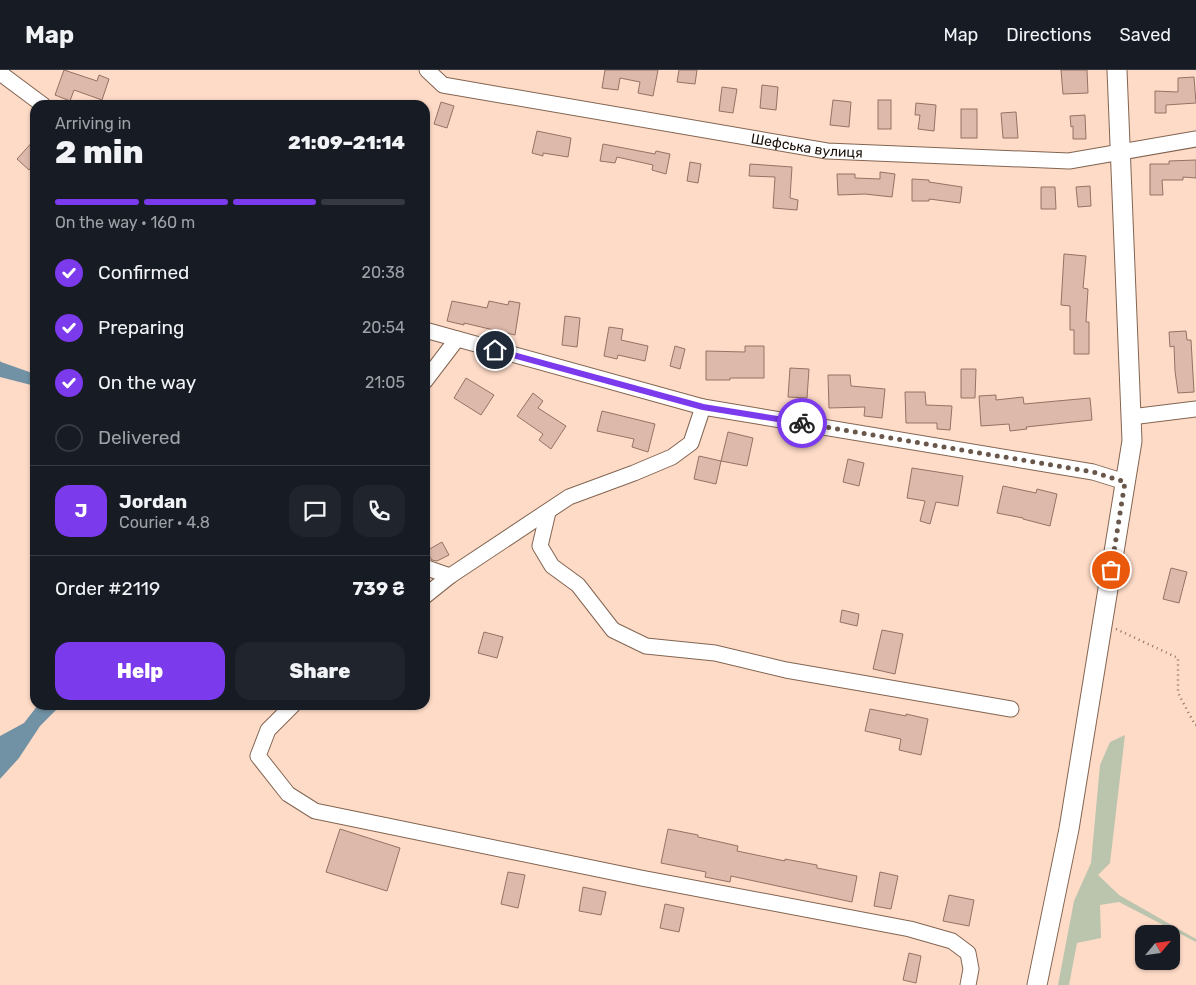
<!DOCTYPE html>
<html lang="en">
<head>
<meta charset="utf-8">
<style>
	body { margin:0; font-family:Rubik,sans-serif; background:#20242c; color:#f1f3f6; height:100vh; display:flex; flex-direction:column; font-size:19px; white-space:nowrap }
	* { box-sizing:border-box; margin:0 }
	p { font-size:16px; color:#9ea1a6 }
	.icon { flex:none; width:28px; height:28px; fill:none; stroke:currentColor; stroke-width:2; stroke-linecap:round; stroke-linejoin:round }
	.map { position:relative; flex:1; overflow:hidden }
	.side { position:absolute; left:30px; top:30px; width:400px; height:610px; display:flex; flex-direction:column; background:#171b24; border-radius:15px; box-shadow:0 1px 4px #0004 }
	.side>* { flex:none }
	.needle { width:32px; rotate:61deg }
	.controls { position:absolute; left:1135px; top:855px; display:grid; gap:10px }
	.controls a { display:grid; place-items:center; width:45px; height:45px; border-radius:10px; background:#171b24; box-shadow:0 1px 4px #0004; font-size:25px }
	.pin { position:absolute; display:grid; place-items:center; width:42px; height:42px; color:#fff; margin:-21px; border:2px solid #fff; border-radius:50%; box-shadow:0 1px 5px #0007 }
	.courier { position:absolute; display:grid; place-items:center; width:50px; height:50px; margin:-25px; border:4px solid #7c3aed; border-radius:50%; background:#fff; color:#222; box-shadow:0 1px 6px #0007 }
	.summary em { font-style:normal; font-weight:800 }
	.summary div { display:flex; flex-direction:column-reverse }
	.summary { display:flex; align-items:center; justify-content:space-between; height:85px; padding:0 25px }
	h1 { font-size:32px; font-weight:800; line-height:38px }
	.bar { display:grid; grid-template-columns:repeat(4,1fr); gap:8px 5px; align-content:center; height:60px; padding:0 25px }
	.bar i { height:6px; border-radius:4px; background:#363941 }
	.bar .active { background:#7c3aed }
	.bar p { grid-column:span 4 }
	.line { display:flex; align-items:center; gap:12px; padding:0 25px; border-top:1px solid #363941 }
	.line div { flex:1 }
	.round { display:grid; place-items:center; flex:none; width:52px; height:52px; border-radius:15px; background:#20242c }
	ol { padding:0 25px; list-style:none }
	li { display:flex; align-items:center; gap:15px; height:55px }
	li p { margin-inline-start:auto }
	li .icon { padding:5px; border-radius:50%; background:#7c3aed; color:#fff; stroke-width:4 }
	li:last-child { color:#9ea1a6 }
	li i { width:28px; height:28px; border:2px solid #363941; border-radius:50% }
	.button { display:flex; gap:10px; margin-top:auto; padding:10px 25px }
	.button a { flex:1; height:58px; border-radius:15px; background:#7c3aed; color:#fff; font-size:20px; font-weight:800; line-height:58px; text-align:center }
	.button a+a { background:#20242c; color:#f1f3f6 }
	header { display:flex; align-items:center; gap:30px; box-sizing:border-box; height:70px; padding:0 25px; background:#171b24; border-bottom:1px solid #363941 }
	header strong { font-size:24px }
	nav { display:flex; gap:28px; margin-inline-start:auto; font-size:18px }
	.map>svg:first-child { display:block }
	.green { fill:#bbc4ad }
	.water { fill:#7192a5 }
	.building { fill:#ddb9ab; stroke:#947265 }
	.lines { fill:none; stroke-linecap:round; stroke-linejoin:round }
	.minor-casing { stroke:#826552; stroke-width:17 }
	.tertiary-casing { stroke:#826552; stroke-width:21 }
	.path { stroke:#8a7365; stroke-width:2.5; stroke-dasharray:1 4; stroke-linecap:butt }
	.minor { stroke:#fff; stroke-width:15 }
	.tertiary { stroke:#fff; stroke-width:19 }
	.done { stroke:#6a574b; stroke-width:5; stroke-dasharray:0 9 }
	.route { stroke:#7c3aed; stroke-width:6 }
	.labels { text-anchor:middle; stroke-width:4; stroke-linejoin:round; paint-order:stroke }
	.street-label { font-size:14px; fill:#1b1008; stroke:#fff }
</style>
</head>
<body>
<header>
<strong>Map</strong>
<nav><a>Map</a><a>Directions</a><a>Saved</a></nav>
</header>
<div class="map">
<svg width="1196" height="915" viewBox="0 0 1196 915">
	<rect width="100%" height="100%" fill="#fedbc7"/>
	<polygon class="green" points="1125,665 1110,793 1098,805 1119,825 1196,869 1196,872 1119,832 1100,835 1101,868 1077,873 1069,915 1058,915 1074,831 1091,793 1100,695 1110,672"/>
	<g class="water">
		<polygon points="0,291 1,292 35,304 35,316 0,307"/>
		<polygon points="38,635 61,635 40,656 19,688 0,709 0,666 24,653"/>
	</g>
	<g class="building">
		<polygon points="64,0 97,11 99,5 109,9 102,30 74,20 70,31 55,25"/>
		<polygon points="605,0 658,0 653,26 638,23 640,12 620,8 618,20 602,18"/>
		<polygon points="679,0 697,0 695,14 677,12"/>
		<polygon points="1061,0 1087,0 1088,23 1063,24"/>
		<polygon points="1194,7 1196,33 1166,35 1166,43 1155,43 1155,21 1178,22 1178,8"/>
		<polygon points="762,15 778,17 776,40 760,38"/>
		<polygon points="722,17 737,19 733,43 719,41"/>
		<polygon points="833,30 851,32 849,57 830,55"/>
		<rect x="878" y="30" width="13" height="29"/>
		<polygon points="441,32 454,36 447,58 434,54"/>
		<polygon points="916,33 936,35 934,61 918,59 920,45 915,45"/>
		<rect x="961" y="39" width="16" height="29"/>
		<polygon points="1016,42 1018,68 1003,68 1001,43"/>
		<polygon points="1085,45 1086,69 1073,69 1073,56 1071,57 1070,46"/>
		<polygon points="537,61 571,68 568,87 543,83 543,86 532,83"/>
		<polygon points="35,69 35,93 29,100 17,89"/>
		<polygon points="603,74 655,84 656,81 670,84 666,104 652,100 653,95 617,87 615,93 600,91"/>
		<polygon points="1196,90 1196,108 1183,107 1183,110 1162,110 1163,125 1150,125 1150,94 1169,94 1169,91"/>
		<polygon points="690,92 701,94 698,113 687,111"/>
		<polygon points="750,94 792,97 790,128 798,130 797,140 773,138 775,107 749,106"/>
		<polygon points="880,102 895,104 892,127 865,124 838,125 837,104 855,104 855,108 880,109"/>
		<polygon points="912,109 929,110 929,112 962,117 960,133 929,129 929,131 912,131"/>
		<polygon points="1090,116 1091,136 1078,137 1076,117"/>
		<polygon points="1041,117 1055,117 1056,139 1041,139"/>
		<polygon points="1064,184 1086,186 1083,218 1088,219 1086,252 1089,252 1089,284 1074,284 1074,260 1070,260 1070,236 1061,235"/>
		<polygon points="452,231 487,238 489,231 508,235 509,231 520,233 515,265 464,253 464,255 447,251"/>
		<polygon points="565,246 580,248 577,277 562,275"/>
		<polygon points="609,257 623,259 621,270 648,276 645,291 618,285 617,289 604,286"/>
		<polygon points="1186,261 1187,270 1191,270 1194,322 1178,323 1175,301 1174,276 1170,277 1169,262"/>
		<polygon points="675,276 685,279 680,299 670,296"/>
		<polygon points="745,276 764,276 764,308 730,308 730,310 706,310 706,281 745,282"/>
		<polygon points="790,298 809,299 807,328 788,327"/>
		<polygon points="961,299 976,299 975,328 961,328"/>
		<polygon points="828,305 850,305 851,316 885,319 882,348 864,346 865,337 829,338"/>
		<polygon points="466,308 494,325 481,345 454,328"/>
		<polygon points="905,322 925,322 926,335 952,336 950,360 937,359 937,353 906,353"/>
		<polygon points="533,323 543,331 538,338 566,356 551,379 539,370 543,364 517,346"/>
		<polygon points="996,325 996,330 1023,327 1024,334 1090,328 1092,350 1026,357 1027,359 1010,361 1009,354 981,356 979,326"/>
		<polygon points="602,341 655,354 648,382 632,377 634,369 597,361"/>
		<polygon points="728,362 753,368 747,396 721,391"/>
		<polygon points="699,386 721,391 716,414 694,409"/>
		<polygon points="848,389 864,393 859,416 843,412"/>
		<polygon points="912,398 963,406 958,436 936,432 930,454 920,451 925,431 907,428"/>
		<polygon points="1003,416 1036,423 1037,419 1057,424 1050,456 1023,449 1023,448 997,443"/>
		<polygon points="442,472 449,485 437,491 432,490 426,481"/>
		<polygon points="1171,498 1187,502 1179,533 1163,529"/>
		<polygon points="842,540 859,544 857,556 840,552"/>
		<polygon points="882,560 903,564 895,604 873,599"/>
		<polygon points="484,562 503,567 497,588 478,583"/>
		<polygon points="870,639 906,646 906,644 928,649 921,685 899,680 901,669 865,661"/>
		<polygon points="340,759 400,778 387,821 326,802"/>
		<polygon points="668,759 698,765 698,767 738,776 737,781 785,791 785,789 817,795 817,798 857,806 852,832 731,806 730,812 705,807 706,802 661,793"/>
		<polygon points="508,802 525,805 518,838 501,834"/>
		<polygon points="880,802 898,806 891,839 874,836"/>
		<polygon points="583,817 606,822 601,845 579,841"/>
		<polygon points="949,825 974,830 969,856 943,851"/>
		<polygon points="665,834 684,838 679,862 660,858"/>
		<polygon points="909,883 921,886 916,913 903,910"/>
	</g>
	<g class="lines">
		<g class="minor-casing">
			<g id="minor">
				<path id="s1" d="M427 0 443 15 827 81 1069 91 1196 69"/>
				<polyline points="0,3 43,35"/>
				<polyline points="425,260 703,337 1093,402 1125,412"/>
				<polyline points="425,311 457,269"/>
				<polyline points="1131,347 1196,339"/>
				<polyline points="548,442 540,476 552,496 578,515 613,560 646,576 715,583 786,600 1011,639"/>
				<polyline points="425,496 427,498 450,506"/>
				<polyline points="425,526 450,506 569,427 634,403 672,387 691,373 703,337"/>
				<polyline points="293,635 268,660 258,686 288,724 315,741 641,808 910,859 952,871 968,883 971,899 968,915"/>
			</g>
		</g>
		<g class="tertiary-casing">
			<polyline id="tertiary" points="1037,915 1069,759 1132,371 1117,0"/>
		</g>
		<polyline class="path" points="1116,559 1178,588 1178,623 1195,655 1196,655"/>
		<use href="#minor" class="minor"/>
		<use href="#tertiary" class="tertiary"/>
	</g>
	<g class="lines">
		<polyline class="done" points="802,353 1093,402 1125,412 1111,500"/>
		<polyline class="route" points="495,280 703,337 802,353"/>
	</g>
	<g class="labels">
		<g class="street-label">
			<text dy="5" stroke="none"><textPath href="#s1" startOffset="391">Шефська вулиця</textPath></text>
		</g>
	</g>
</svg>
<div class="controls">
<a><svg class="needle" viewBox="-14 -14 28 28"><path d="M0-13l5 13h-10z" fill="#e53935"/><path d="M0 13l5-13h-10z" fill="#9ea1a6"/></svg></a>
</div>
<div class="pin" style="left:1111px;top:500px;background:#ea580c"><svg class="icon" aria-label="bag" viewBox="0 0 24 24"><path d="M5 8h14l-1 12H6zM9 8a3 3 0 0 1 6 0"/></svg></div>
<div class="pin" style="left:495px;top:280px;background:#1f2937"><svg class="icon" aria-label="home" viewBox="0 0 24 24"><path d="M3 11l9-7 9 7M6 9v11h12V9"/></svg></div>
<div class="courier" style="left:802px;top:353px"><svg class="icon" aria-label="bike" viewBox="0 0 24 24"><circle cx="6" cy="16" r="4"/><circle cx="18" cy="16" r="4"/><path d="M6 16l4-8h5l3 8M10 8l3 8H6M13 5h3"/></svg></div>
<section class="side">
<div class="summary"><div><h1>2 min</h1><p>Arriving in</p></div><em>21:09–21:14</em></div>
<div class="bar"><i class="active"></i><i class="active"></i><i class="active"></i><i></i><p>On the way · 160 m</p></div>
<ol>
<li><svg class="icon" aria-label="check" viewBox="0 0 24 24"><path d="M5 12l5 5 9-10"/></svg>Confirmed<p>20:38</p></li>
<li><svg class="icon" aria-label="check" viewBox="0 0 24 24"><path d="M5 12l5 5 9-10"/></svg>Preparing<p>20:54</p></li>
<li><svg class="icon" aria-label="check" viewBox="0 0 24 24"><path d="M5 12l5 5 9-10"/></svg>On the way<p>21:05</p></li>
<li><i></i>Delivered</li>
</ol>
<div class="line" style="height:90px"><b class="round" style="background:#7c3aed;color:#fff">J</b><div><b>Jordan</b><p>Courier · 4.8</p></div><a class="round"><svg class="icon" aria-label="chat" viewBox="0 0 24 24"><path d="M4 5h16v11H9l-5 4z"/></svg></a><a class="round"><svg class="icon" aria-label="phone" viewBox="0 0 24 24"><path d="M5 4h4l2 5-3 2q2 4 5 5l2-3 5 2v4C11 20 4 13 5 4z"/></svg></a></div>
<div class="line" style="height:65px"><div>Order #2119</div><b>739 ₴</b></div>
<div class="button"><a>Help</a><a>Share</a></div>
</section>
</div>
</body>
</html>
